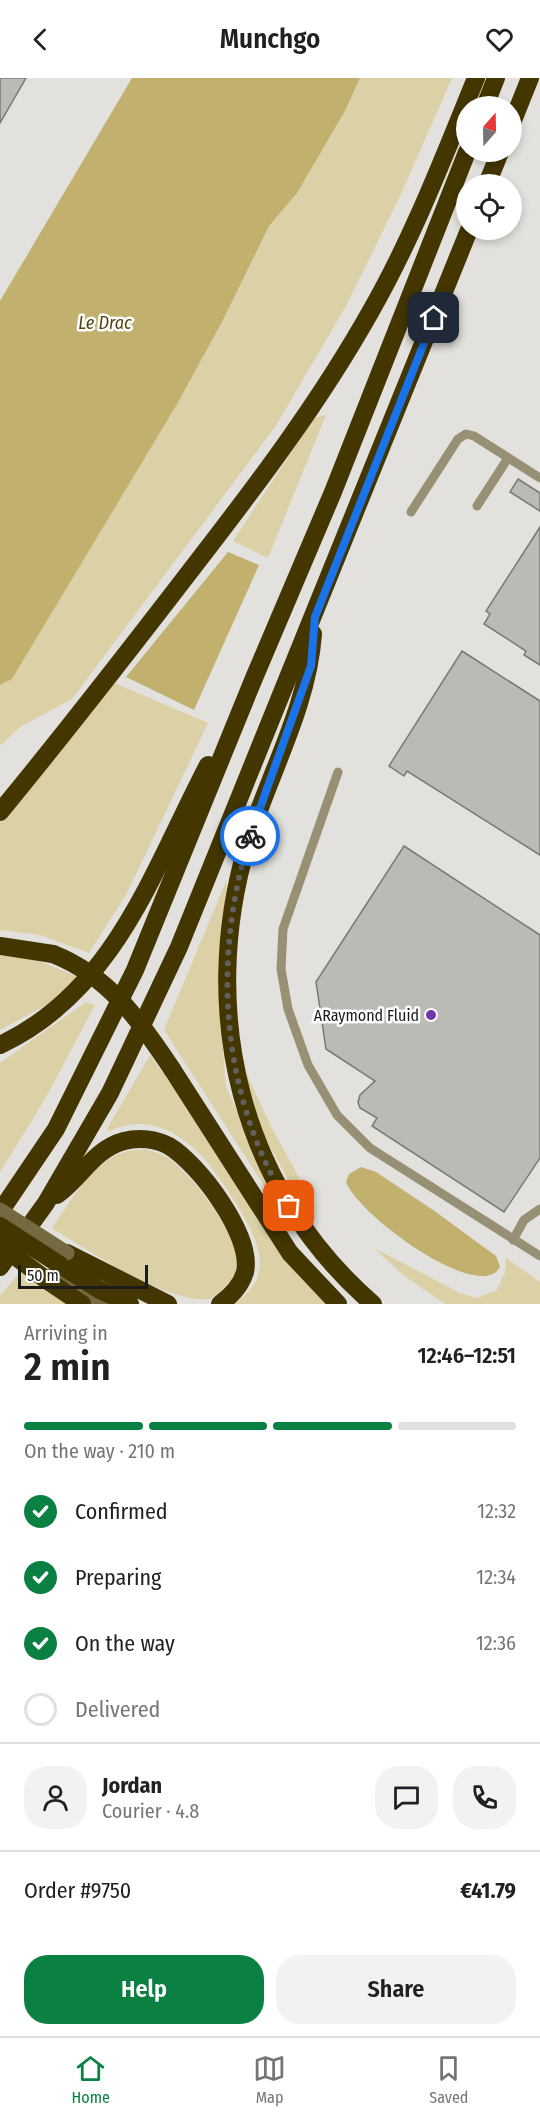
<!DOCTYPE html>
<html lang="en">
<head>
<meta charset="utf-8">
<style>
	body { margin:0; font-family:"Fira Sans Condensed",sans-serif; background:#f2f2f2; color:#202124; height:100vh; display:flex; flex-direction:column; font-size:22px; white-space:nowrap }
	* { box-sizing:border-box; margin:0 }
	p { font-size:20px; color:#757577 }
	.icon { flex:none; width:33px; height:33px; fill:none; stroke:currentColor; stroke-width:2; stroke-linecap:round; stroke-linejoin:round }
	.map { position:relative; height:1226px; overflow:hidden }
	.details { display:flex; flex-direction:column; background:#fff; flex:1 }
	.details>* { flex:none }
	.needle { width:39px; rotate:20deg }
	.fabs { position:absolute; left:456px; top:18px; display:grid; gap:12px }
	.fabs a { display:grid; place-items:center; width:66px; height:66px; border-radius:50%; background:#fff; box-shadow:0 3px 9px #0003; font-size:30px }
	.scale { position:absolute; left:18px; bottom:15px; width:130px; box-sizing:border-box; padding-left:6px; border:3px solid #1c1c1a; border-top:0; font-size:16px; line-height:21px; white-space:nowrap; color:#1c1c1a; -webkit-text-stroke:4px #fff; paint-order:stroke }
	.pin { position:absolute; display:grid; place-items:center; width:51px; height:51px; color:#fff; margin:-26px; border-radius:12px; box-shadow:0 3px 9px #0006 }
	.courier { position:absolute; display:grid; place-items:center; width:60px; height:60px; margin:-30px; border:4px solid #1a73e8; border-radius:50%; background:#fff; color:#222; box-shadow:0 2px 8px #0007 }
	.overview em { font-style:normal; font-weight:600 }
	.overview div { display:flex; flex-direction:column-reverse }
	.overview { display:flex; align-items:center; justify-content:space-between; height:102px; padding:0 24px }
	h1 { font-size:39px; font-weight:600; line-height:45px }
	.bar { display:grid; grid-template-columns:repeat(4,1fr); gap:9px 6px; align-content:center; height:72px; padding:0 24px }
	.bar i { height:8px; border-radius:4px; background:#e0e0e0 }
	.bar .on { background:#0b8043 }
	.bar p { grid-column:span 4 }
	.line { display:flex; align-items:center; gap:15px; padding:0 24px; border-top:2px solid #e0e0e0 }
	.line div { flex:1 }
	.round { display:grid; place-items:center; flex:none; width:63px; height:63px; border-radius:24px; background:#f2f2f2 }
	ol { padding:0 24px; list-style:none }
	li { display:flex; align-items:center; gap:18px; height:66px }
	li p { margin-inline-start:auto }
	li .icon { padding:6px; border-radius:50%; background:#0b8043; color:#fff; stroke-width:4 }
	li:last-child { color:#757577 }
	li i { width:33px; height:33px; border:3px solid #e0e0e0; border-radius:50% }
	.primary-button { display:flex; gap:12px; margin-top:auto; padding:12px 24px }
	.primary-button a { flex:1; height:69px; border-radius:24px; background:#0b8043; color:#fff; font-size:24px; font-weight:600; line-height:69px; text-align:center }
	.primary-button a+a { background:#f2f2f2; color:#202124 }
	header { display:flex; justify-content:space-between; align-items:center; height:78px; padding:0 24px; background:#fff; font-size:27px; font-weight:600 }
	.menu { display:flex; justify-content:space-around; align-items:center; height:84px; border-top:2px solid #e0e0e0; background:#fff; font-size:16px; color:#757577 }
	.menu a { display:grid; justify-items:center; gap:3px }
	.menu .on { color:#0b8043 }
	.map>svg:first-child { display:block }
	.green { fill:#dbd0a6 }
	.water { fill:#c2b06f }
	.building { fill:#bbbab6; stroke:#7a7976; stroke-width:1.5 }
	.lines { fill:none; stroke-linecap:round; stroke-linejoin:round }
	.service { stroke:#989075; stroke-width:9 }
	.secondary { stroke:#746941; stroke-width:15 }
	.motorway { stroke:#433600; stroke-width:18 }
	.secondary-bridge { stroke:#746941; stroke-width:15 }
	.motorway-bridge { stroke:#433600; stroke-width:18 }
	.done { stroke:#61615e; stroke-width:6; stroke-dasharray:0 10.8 }
	.route { stroke:#1a73e8; stroke-width:8 }
	.poi-dot { fill:#7436ac; stroke:#fff; stroke-width:2 }
	.labels { text-anchor:middle; stroke-width:5; stroke-linejoin:round; paint-order:stroke }
	.poi-label { font-size:16px; fill:#1c1c1a; stroke:#fff; text-anchor:end }
	.water-label { font-size:18px; font-style:italic; fill:#50430e; stroke:#fff }
</style>
</head>
<body>
<header><svg class="icon" aria-label="back" viewBox="0 0 24 24"><path d="M15 5l-7 7 7 7"/></svg>Munchgo<svg class="icon" aria-label="heart" viewBox="0 0 24 24"><path d="M12 20l-8-8c-3-5 5-10 8-4 3-6 11-1 8 4z"/></svg></header>
<div class="map">
<svg width="540" height="1226" viewBox="0 0 540 1226">
	<rect width="100%" height="100%" fill="#e2e1dd"/>
	<g class="green">
		<polygon points="360,0 452,0 401,116 346,228 275,349 72,621 20,649 0,668 0,607 12,601 176,328 222,244 269,148 297,115 345,33"/>
		<polygon points="326,337 268,480 233,463 314,340"/>
		<polygon points="112,604 208,645 127,815 89,875 40,857 0,852 0,745"/>
		<polygon points="227,801 219,922 226,1009 284,1139 164,952"/>
		<polygon points="0,877 37,882 78,899 54,923 0,952"/>
		<polygon points="86,924 95,927 45,1021 0,1094 0,985"/>
		<path d="M150 977 329 1226H233C282 1197 253 1152 230 1116 204 1075 164 1028 110 1053L107 1051Z"/>
		<polygon points="242,987 273,1052 317,1132 289,1103 265,1060"/>
		<path d="M147 1072C155 1074 162 1076 169 1081 192 1096 238 1157 237 1185 236 1201 222 1213 210 1221 167 1226 89 1173 52 1150 76 1117 99 1068 147 1072Z"/>
		<polygon points="374,1170 460,1215 477,1220 497,1212 505,1194 506,1180 540,1204 540,1226 445,1226 402,1196"/>
		<polygon points="20,1194 71,1226 0,1226 0,1218"/>
	</g>
	<g class="water">
		<polygon points="132,0 360,0 345,33 297,115 269,148 222,244 176,328 12,601 0,607 0,223"/>
		<polygon points="228,474 259,487 194,632 126,599"/>
		<path d="M361 1089 376 1094 433 1132 496 1178 500 1189C480 1226 360 1139 346 1104L349 1096Z"/>
	</g>
	<g class="building">
		<polygon points="0,0 26,0 0,45"/>
		<polygon points="518,401 540,415 540,433 510,414"/>
		<polygon points="540,449 540,587 524,577 526,573 484,546 490,536 486,533"/>
		<polygon points="462,573 540,623 540,777 407,693 404,698 389,688"/>
		<polygon points="404,768 540,857 540,1080 504,1134 372,1048 377,1040 360,1030 358,1024 360,1017 375,1003 326,971 316,904"/>
	</g>
	<g class="lines">
		<g class="service">
			<polyline points="477,428 508,380"/>
			<polyline points="411,434 458,361 466,356 474,358 540,400"/>
			<polyline points="338,694 283,851 281,891 288,931 308,987 337,1037 370,1070 540,1178"/>
			<polyline points="513,1162 524,1142 540,1131"/>
		</g>
		<polyline class="secondary" points="53,1197 102,1226"/>
		<g class="motorway">
			<polyline points="485,28 496,0"/>
			<polyline points="512,45 530,0"/>
			<polyline points="487,106 500,74"/>
			<path d="M313 556C308 629 268 698 247 767 198 934 240 1111 373 1226"/>
			<path d="M0 734C65 655 128 574 191 492 256 408 320 324 372 231 414 157 444 78 476 0"/>
			<polyline points="0,868 53,876"/>
			<path d="M0 967C115 913 153 792 208 687"/>
			<polyline points="172,991 290,1175 338,1226"/>
			<path d="M57 1117C81 1100 94 1071 124 1063 139 1059 156 1061 169 1068 199 1086 253 1158 245 1194 241 1208 231 1218 220 1226"/>
			<polyline points="0,1134 56,1051 135,892 254,600 333,414 467,74"/>
			<polyline points="67,1175 168,1226"/>
			<polyline points="60,1187 98,1211 130,1226"/>
			<polyline points="0,1189 46,1125 110,1015 179,869 469,152"/>
			<polyline points="48,1203 82,1226"/>
		</g>
		<polyline class="secondary-bridge" points="0,1132 67,1175"/>
		<g class="motorway-bridge">
			<path d="M53 876C109 898 140 943 172 991"/>
			<polyline points="0,1148 60,1187"/>
			<polyline points="0,1167 48,1203"/>
		</g>
	</g>
	<g class="lines">
		<path class="done" d="M250 758C212 881 220 1017 289 1128"/>
		<polyline class="route" points="250,758 311,588 315,539 434,240"/>
	</g>
	<circle class="poi-dot" cx="431" cy="937" r="6"/>
	<g class="labels">
		<g class="poi-label">
			<text x="419" y="943">ARaymond Fluid</text>
		</g>
		<g class="water-label">
			<text x="105" y="251">Le Drac</text>
		</g>
	</g>
</svg>
<div class="fabs">
<a><svg class="needle" viewBox="-14 -14 28 28"><path d="M0-13l5 13h-10z" fill="#e53935"/><path d="M0 13l5-13h-10z" fill="#757577"/></svg></a>
<a><svg class="icon" aria-label="locate" viewBox="0 0 24 24"><circle cx="12" cy="12" r="6"/><path d="M12 2v4M12 18v4M2 12h4M18 12h4"/></svg></a>
</div>
<div class="scale">50 m</div>
<div class="pin" style="left:289px;top:1128px;background:#ea580c"><svg class="icon" aria-label="bag" viewBox="0 0 24 24"><path d="M5 8h14l-1 12H6zM9 8a3 3 0 0 1 6 0"/></svg></div>
<div class="pin" style="left:434px;top:240px;background:#1f2937"><svg class="icon" aria-label="home" viewBox="0 0 24 24"><path d="M3 11l9-7 9 7M6 9v11h12V9"/></svg></div>
<div class="courier" style="left:250px;top:758px"><svg class="icon" aria-label="bike" viewBox="0 0 24 24"><circle cx="6" cy="16" r="4"/><circle cx="18" cy="16" r="4"/><path d="M6 16l4-8h5l3 8M10 8l3 8H6M13 5h3"/></svg></div>
</div>
<section class="details">
<div class="overview"><div><h1>2 min</h1><p>Arriving in</p></div><em>12:46–12:51</em></div>
<div class="bar"><i class="on"></i><i class="on"></i><i class="on"></i><i></i><p>On the way · 210 m</p></div>
<ol>
<li><svg class="icon" aria-label="check" viewBox="0 0 24 24"><path d="M5 12l5 5 9-10"/></svg>Confirmed<p>12:32</p></li>
<li><svg class="icon" aria-label="check" viewBox="0 0 24 24"><path d="M5 12l5 5 9-10"/></svg>Preparing<p>12:34</p></li>
<li><svg class="icon" aria-label="check" viewBox="0 0 24 24"><path d="M5 12l5 5 9-10"/></svg>On the way<p>12:36</p></li>
<li><i></i>Delivered</li>
</ol>
<div class="line" style="height:108px"><a class="round"><svg class="icon" aria-label="person" viewBox="0 0 24 24"><circle cx="12" cy="8" r="4"/><path d="M4 21q1-7 8-7t8 7"/></svg></a><div><b>Jordan</b><p>Courier · 4.8</p></div><a class="round"><svg class="icon" aria-label="chat" viewBox="0 0 24 24"><path d="M4 5h16v11H9l-5 4z"/></svg></a><a class="round"><svg class="icon" aria-label="phone" viewBox="0 0 24 24"><path d="M5 4h4l2 5-3 2q2 4 5 5l2-3 5 2v4C11 20 4 13 5 4z"/></svg></a></div>
<div class="line" style="height:78px"><div>Order #9750</div><b>€41.79</b></div>
<div class="primary-button"><a>Help</a><a>Share</a></div>
</section>
<nav class="menu">
<a class="on"><svg class="icon" aria-label="home" viewBox="0 0 24 24"><path d="M3 11l9-7 9 7M6 9v11h12V9"/></svg>Home</a>
<a><svg class="icon" aria-label="map" viewBox="0 0 24 24"><path d="M3 6l6-2 6 2 6-2v14l-6 2-6-2-6 2zM9 4v14M15 6v14"/></svg>Map</a>
<a><svg class="icon" aria-label="saved" viewBox="0 0 24 24"><path d="M7 4h10v16l-5-4-5 4z"/></svg>Saved</a>
</nav>
</body>
</html>
